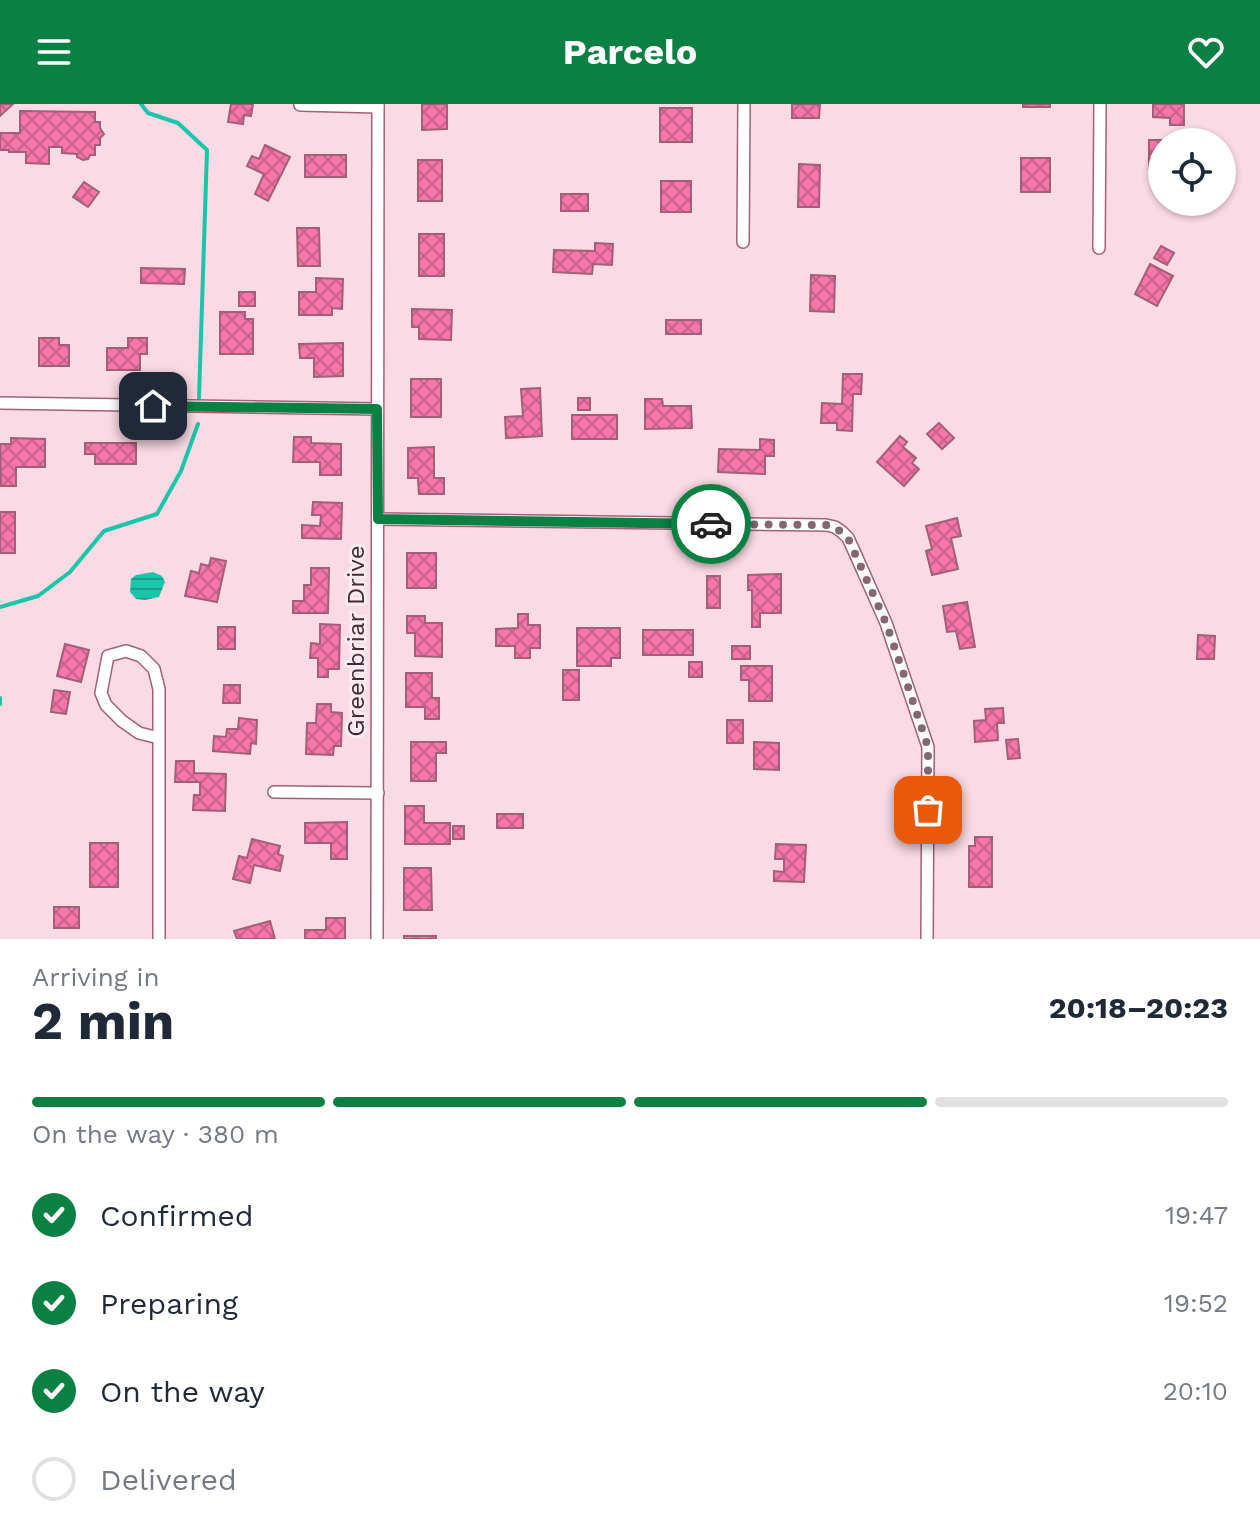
<!DOCTYPE html>
<html lang="en">
<head>
<meta charset="utf-8">
<style>
	body { margin:0; font-family:"Work Sans",sans-serif; background:#f2f2f3; color:#1f2937; height:100vh; display:flex; flex-direction:column; font-size:30px; white-space:nowrap }
	* { box-sizing:border-box; margin:0 }
	p { font-size:26px; color:#747a83 }
	.icon { flex:none; width:44px; height:44px; fill:none; stroke:currentColor; stroke-width:2; stroke-linecap:round; stroke-linejoin:round }
	.map { position:relative; height:835px; overflow:hidden }
	.details { display:flex; flex-direction:column; background:#fff; flex:1 }
	.details>* { flex:none }
	.fabs { position:absolute; left:1148px; top:24px; display:grid; gap:16px }
	.fabs a { display:grid; place-items:center; width:88px; height:88px; border-radius:50%; background:#fff; box-shadow:0 2px 6px #0004; font-size:40px }
	.pin { position:absolute; display:grid; place-items:center; width:68px; height:68px; color:#fff; margin:-34px; border-radius:16px; box-shadow:0 4px 12px #0006 }
	.courier { position:absolute; display:grid; place-items:center; width:80px; height:80px; margin:-40px; border:6px solid #0b8043; border-radius:50%; background:#fff; color:#222; box-shadow:0 2px 10px #0007 }
	.headline em { font-style:normal; font-weight:700 }
	.headline div { display:flex; flex-direction:column-reverse }
	.headline { display:flex; align-items:center; justify-content:space-between; height:136px; padding:0 32px }
	h1 { font-size:52px; font-weight:700; line-height:60px }
	.bar { display:grid; grid-template-columns:repeat(4,1fr); gap:12px 8px; align-content:center; height:96px; padding:0 32px }
	.bar i { height:10px; border-radius:6px; background:#e0e1e3 }
	.bar .active { background:#0b8043 }
	.bar p { grid-column:span 4 }
	ol { padding:0 32px; list-style:none }
	li { display:flex; align-items:center; gap:24px; height:88px }
	li p { margin-inline-start:auto }
	li .icon { padding:8px; border-radius:50%; background:#0b8043; color:#fff; stroke-width:4 }
	li:last-child { color:#747a83 }
	li i { width:44px; height:44px; border:4px solid #e0e1e3; border-radius:50% }
	header { display:flex; justify-content:space-between; align-items:center; height:104px; padding:0 32px; background:#0b8043; color:#fff; font-size:36px; font-weight:700 }
	.map>svg:first-child { display:block }
	.water { fill:url(#water-rules) }
	.lines { fill:none; stroke-linecap:round; stroke-linejoin:round }
	.stream { stroke:#1bc5a9; stroke-width:4 }
	.building { fill:url(#building-cross-hatch); stroke:#a25f77; stroke-width:2 }
	.minor-casing { stroke:#a36079; stroke-width:14 }
	.minor { stroke:#fff; stroke-width:11 }
	.done { stroke:#856771; stroke-width:8; stroke-dasharray:0 14.4 }
	.route { stroke:#0b8043; stroke-width:10 }
	.labels { text-anchor:middle; stroke-width:6; stroke-linejoin:round; paint-order:stroke }
	.street-label { font-size:24px; fill:#462933; stroke:#fcecf1 }
</style>
</head>
<body>
<header><svg class="icon" aria-label="menu" viewBox="0 0 24 24"><path d="M4 6h16M4 12h16M4 18h16"/></svg>Parcelo<svg class="icon" aria-label="heart" viewBox="0 0 24 24"><path d="M12 20l-8-8c-3-5 5-10 8-4 3-6 11-1 8 4z"/></svg></header>
<div class="map">
<svg width="1260" height="835" viewBox="0 0 1260 835">
	<defs>
		<pattern id="water-rules" width="6" height="5" patternUnits="userSpaceOnUse" patternTransform="scale(2)"><rect width="6" height="5" fill="#1bc5a9"/><path d="M0 2.5h6" fill="none" stroke="#1aa08a"/></pattern>
		<pattern id="building-cross-hatch" width="8" height="8" patternUnits="userSpaceOnUse" patternTransform="scale(2)"><rect width="8" height="8" fill="#f776aa"/><path d="M0 0l8 8M0 8l8-8" fill="none" stroke="#ca618b"/></pattern>
	</defs>
	<rect width="100%" height="100%" fill="#fadae4"/>
	<polygon class="water" points="153,468 162,472 165,478 159,493 145,496 136,495 130,488 131,475 136,471"/>
	<g class="lines">
		<g class="stream">
			<polyline points="141,0 148,9 178,19 207,46 199,294"/>
			<polyline points="0,503 38,492 70,468 104,427 157,410 181,367 198,320"/>
			<polyline points="0,594 0,600"/>
		</g>
	</g>
	<g class="building">
		<polygon points="0,0 13,0 0,12"/>
		<polygon points="231,0 253,0 251,12 244,11 243,20 228,18"/>
		<polygon points="422,0 447,0 447,25 422,26"/>
		<polygon points="792,0 820,0 819,14 792,14"/>
		<rect x="1023" y="0" width="27" height="3"/>
		<polygon points="1153,0 1184,0 1184,21 1170,21 1170,14 1153,13"/>
		<rect x="660" y="4" width="32" height="34"/>
		<polygon points="20,7 95,8 95,18 100,18 100,24 104,30 100,34 100,41 95,41 95,51 90,51 88,55 83,56 77,53 77,50 62,49 62,43 49,43 49,60 26,59 26,48 9,48 9,46 0,46 0,29 20,29"/>
		<polygon points="1149,36 1182,36 1182,38 1162,38 1162,66 1149,66"/>
		<polygon points="265,41 290,53 268,97 255,90 264,70 247,62 252,52 259,55"/>
		<rect x="305" y="51" width="41" height="22"/>
		<rect x="1021" y="54" width="29" height="34"/>
		<rect x="418" y="56" width="24" height="41"/>
		<polygon points="799,60 820,61 819,103 798,103"/>
		<rect x="661" y="77" width="30" height="31"/>
		<polygon points="84,78 99,88 88,103 73,93"/>
		<rect x="561" y="90" width="27" height="17"/>
		<polygon points="297,124 319,124 320,162 298,162"/>
		<rect x="419" y="130" width="25" height="42"/>
		<polygon points="595,139 613,140 612,161 593,160 592,170 553,168 554,146 595,147"/>
		<polygon points="1161,142 1174,149 1167,161 1154,154"/>
		<polygon points="1150,160 1173,172 1157,202 1135,190"/>
		<polygon points="141,164 185,165 184,180 141,179"/>
		<polygon points="811,171 835,172 834,208 810,207"/>
		<polygon points="316,174 343,175 342,205 332,204 332,211 299,211 299,188 316,188"/>
		<rect x="239" y="188" width="16" height="14"/>
		<polygon points="412,205 452,206 451,236 419,235 419,223 412,223"/>
		<polygon points="220,208 245,208 245,215 253,215 253,250 220,250"/>
		<rect x="666" y="216" width="35" height="14"/>
		<polygon points="39,234 59,234 59,241 69,241 69,262 39,262"/>
		<polygon points="128,234 147,234 147,250 140,250 140,266 107,266 107,244 128,244"/>
		<polygon points="343,239 343,272 314,273 314,254 300,254 299,240"/>
		<polygon points="843,270 862,270 861,290 853,290 852,327 837,326 837,319 821,319 822,299 842,300"/>
		<rect x="411" y="275" width="30" height="38"/>
		<polygon points="540,284 542,332 506,334 505,313 523,312 521,285"/>
		<rect x="578" y="294" width="12" height="12"/>
		<polygon points="645,295 662,295 663,302 691,302 692,324 645,325"/>
		<rect x="572" y="311" width="45" height="24"/>
		<polygon points="939,319 954,334 942,345 927,330"/>
		<polygon points="900,332 907,338 903,343 916,354 912,359 919,365 904,382 877,358"/>
		<polygon points="294,333 311,333 311,339 341,340 341,371 320,371 320,358 293,358"/>
		<polygon points="11,334 45,335 45,363 16,363 16,382 1,382 0,340 11,340"/>
		<polygon points="760,335 774,336 774,352 765,352 765,370 718,368 719,345 760,346"/>
		<polygon points="85,339 136,339 136,360 95,360 95,350 85,350"/>
		<polygon points="434,343 434,374 444,374 444,390 419,390 418,374 408,374 408,344"/>
		<polygon points="313,398 342,399 341,435 302,434 302,421 320,422 321,411 312,411"/>
		<rect x="0" y="408" width="15" height="41"/>
		<polygon points="957,414 961,432 951,434 958,465 932,471 926,447 932,445 926,422"/>
		<rect x="407" y="449" width="29" height="35"/>
		<polygon points="211,454 226,457 217,498 185,492 191,467 199,469 201,460 209,462"/>
		<polygon points="311,464 329,464 328,509 293,509 293,497 304,497 304,481 311,481"/>
		<polygon points="781,470 781,509 760,509 760,523 752,523 752,486 748,486 748,471"/>
		<rect x="707" y="472" width="13" height="32"/>
		<polygon points="967,498 975,543 960,545 956,527 947,528 943,502"/>
		<polygon points="518,510 528,510 528,521 540,521 540,544 530,544 530,554 515,554 515,542 496,542 496,525 518,524"/>
		<polygon points="407,512 425,512 425,519 442,519 442,553 415,552 415,529 407,529"/>
		<polygon points="320,520 340,521 339,565 328,565 328,573 318,573 318,554 310,554 311,539 320,540"/>
		<rect x="218" y="523" width="17" height="22"/>
		<polygon points="577,524 620,524 620,554 611,554 611,562 577,562"/>
		<rect x="643" y="526" width="50" height="25"/>
		<polygon points="1198,531 1215,532 1214,555 1197,555"/>
		<polygon points="65,540 89,546 81,578 57,572"/>
		<rect x="732" y="542" width="18" height="13"/>
		<rect x="689" y="558" width="13" height="15"/>
		<polygon points="741,562 772,562 772,597 749,597 749,576 741,576"/>
		<rect x="563" y="566" width="16" height="30"/>
		<polygon points="406,569 432,569 432,594 439,594 439,615 425,615 425,603 406,603"/>
		<polygon points="224,581 240,581 240,599 223,599"/>
		<polygon points="54,586 70,588 66,610 51,608"/>
		<polygon points="317,600 331,600 331,608 342,609 341,642 334,642 333,651 306,650 307,619 316,619"/>
		<polygon points="1003,604 1004,619 997,619 998,636 975,638 974,617 986,616 985,605"/>
		<polygon points="239,614 257,616 256,640 251,639 250,650 213,647 214,632 226,633 227,625 238,625"/>
		<rect x="727" y="616" width="16" height="23"/>
		<polygon points="1018,635 1020,654 1008,655 1006,636"/>
		<polygon points="411,638 446,638 446,649 436,649 436,677 411,677"/>
		<polygon points="754,638 779,639 779,666 754,665"/>
		<polygon points="176,657 194,657 194,669 226,670 225,707 193,706 194,691 200,691 200,678 175,678"/>
		<polygon points="405,702 424,702 424,719 450,719 450,740 405,740"/>
		<rect x="497" y="710" width="26" height="14"/>
		<polygon points="347,718 347,755 331,755 331,739 305,739 305,719"/>
		<rect x="453" y="722" width="11" height="13"/>
		<polygon points="975,733 992,733 992,783 969,783 969,742 975,742"/>
		<polygon points="252,735 280,742 278,750 283,752 280,767 254,761 250,779 233,775 239,752 247,754"/>
		<rect x="90" y="739" width="28" height="44"/>
		<polygon points="776,740 806,741 804,778 774,777 774,767 784,768 784,755 775,755"/>
		<polygon points="404,764 431,764 432,806 404,806"/>
		<rect x="54" y="803" width="25" height="21"/>
		<polygon points="326,814 345,814 345,835 305,835 305,826 326,826"/>
		<polygon points="270,817 275,835 237,835 234,827"/>
		<rect x="404" y="832" width="32" height="3"/>
	</g>
	<g class="lines">
		<g class="minor-casing">
			<g id="minor">
				<polyline points="300,1 378,3"/>
				<polyline points="743,138 744,0"/>
				<polyline points="1099,144 1100,0"/>
				<polyline points="0,299 377,305"/>
				<polyline points="378,415 826,421 835,423 842,428 848,434 854,447 886,519 928,643 927,835"/>
				<polyline points="274,688 378,689"/>
				<polyline points="159,835 159,585 154,565 141,552 126,547 108,552 101,589 106,601 122,617 139,629 159,634"/>
				<polyline points="377,835 378,0"/>
			</g>
		</g>
		<use href="#minor" class="minor"/>
	</g>
	<g class="lines">
		<polyline class="done" points="711,420 826,421 835,423 848,434 886,519 903,568 928,643 928,706"/>
		<polyline class="route" points="153,302 377,305 378,415 711,420"/>
	</g>
	<g class="labels">
		<g class="street-label">
			<text transform="translate(356 537) rotate(-90)" y="8">Greenbriar Drive</text>
		</g>
	</g>
</svg>
<div class="fabs">
<a><svg class="icon" aria-label="locate" viewBox="0 0 24 24"><circle cx="12" cy="12" r="6"/><path d="M12 2v4M12 18v4M2 12h4M18 12h4"/></svg></a>
</div>
<div class="pin" style="left:928px;top:706px;background:#ea580c"><svg class="icon" aria-label="bag" viewBox="0 0 24 24"><path d="M5 8h14l-1 12H6zM9 8a3 3 0 0 1 6 0"/></svg></div>
<div class="pin" style="left:153px;top:302px;background:#1f2937"><svg class="icon" aria-label="home" viewBox="0 0 24 24"><path d="M3 11l9-7 9 7M6 9v11h12V9"/></svg></div>
<div class="courier" style="left:711px;top:420px"><svg class="icon" aria-label="car" viewBox="0 0 24 24"><path d="M5 17H2v-5l4-1 3-4h7l3 4 3 1v5h-3M9 17h6M6 11h13"/><circle cx="7" cy="17" r="2"/><circle cx="17" cy="17" r="2"/></svg></div>
</div>
<section class="details">
<div class="headline"><div><h1>2 min</h1><p>Arriving in</p></div><em>20:18–20:23</em></div>
<div class="bar"><i class="active"></i><i class="active"></i><i class="active"></i><i></i><p>On the way · 380 m</p></div>
<ol>
<li><svg class="icon" aria-label="check" viewBox="0 0 24 24"><path d="M5 12l5 5 9-10"/></svg>Confirmed<p>19:47</p></li>
<li><svg class="icon" aria-label="check" viewBox="0 0 24 24"><path d="M5 12l5 5 9-10"/></svg>Preparing<p>19:52</p></li>
<li><svg class="icon" aria-label="check" viewBox="0 0 24 24"><path d="M5 12l5 5 9-10"/></svg>On the way<p>20:10</p></li>
<li><i></i>Delivered</li>
</ol>
</section>
</body>
</html>
